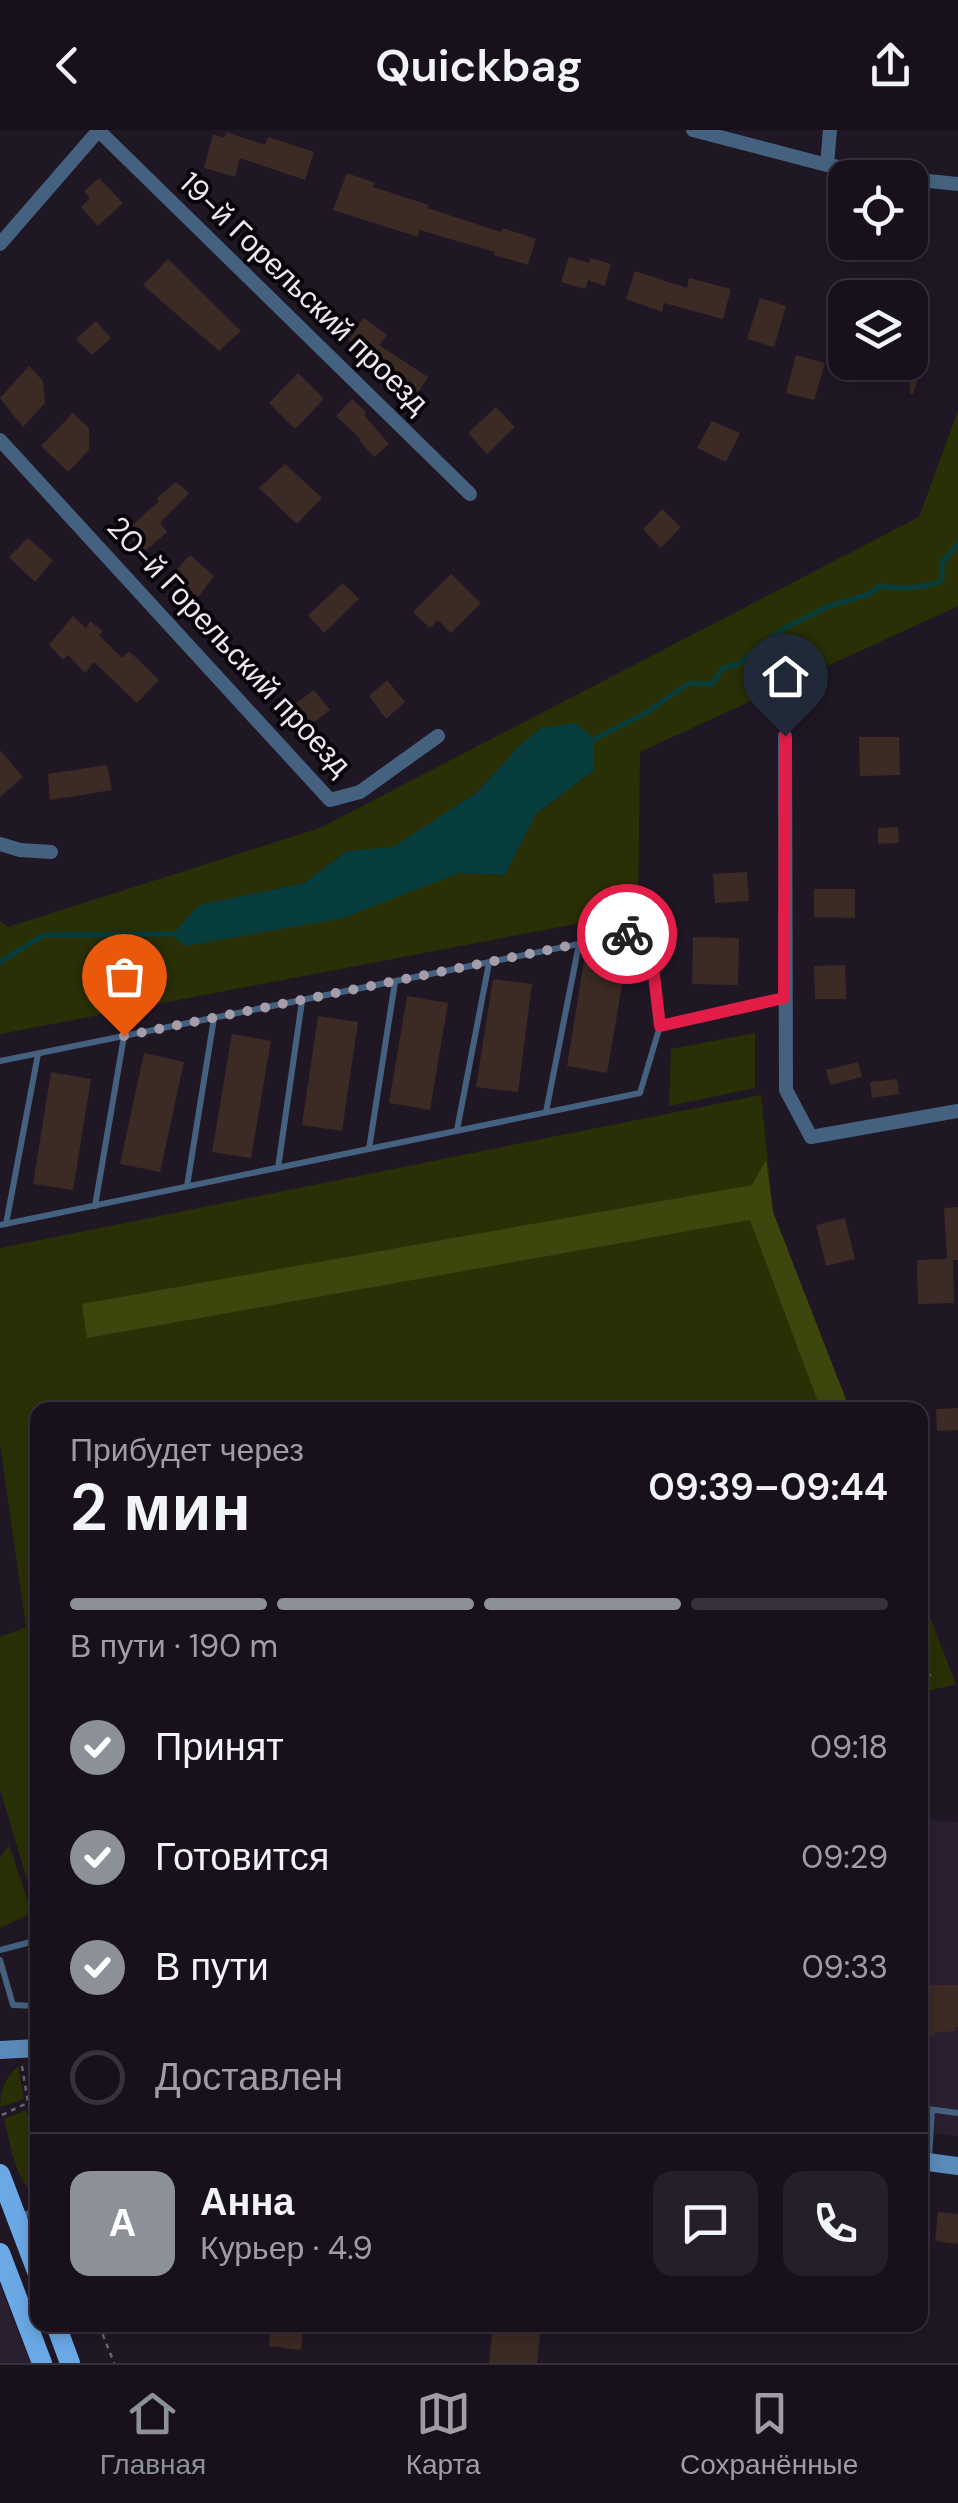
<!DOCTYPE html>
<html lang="ru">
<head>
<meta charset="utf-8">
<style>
	body { margin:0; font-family:"DM Sans",sans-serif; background:#251f29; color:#f1f3f6; height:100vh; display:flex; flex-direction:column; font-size:38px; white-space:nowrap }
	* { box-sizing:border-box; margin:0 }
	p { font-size:32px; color:#9f9da3 }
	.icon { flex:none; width:55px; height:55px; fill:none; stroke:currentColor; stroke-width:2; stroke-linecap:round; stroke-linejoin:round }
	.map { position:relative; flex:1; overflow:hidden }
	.panel { position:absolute; left:30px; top:1272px; width:898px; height:930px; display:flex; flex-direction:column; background:#18111c; border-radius:20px; box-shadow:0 5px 15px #0003,0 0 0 2px #36313b }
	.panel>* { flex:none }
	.tools { position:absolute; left:828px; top:30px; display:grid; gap:20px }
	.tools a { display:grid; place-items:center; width:100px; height:100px; border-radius:20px; background:#18111c; box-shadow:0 5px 15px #0003,0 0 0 2px #36313b; font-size:50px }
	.pin { position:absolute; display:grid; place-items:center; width:85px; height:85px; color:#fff; margin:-102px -42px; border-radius:50% 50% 50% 0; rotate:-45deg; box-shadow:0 0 10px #0007 }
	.pin .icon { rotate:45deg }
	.courier { position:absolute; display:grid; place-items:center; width:100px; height:100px; margin:-50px; border:8px solid #e11d48; border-radius:50%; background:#fff; color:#222; box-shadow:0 2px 12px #0007 }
	.head em { font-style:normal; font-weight:600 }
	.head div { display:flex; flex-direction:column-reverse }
	.head { display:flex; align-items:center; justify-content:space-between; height:170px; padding:0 40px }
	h1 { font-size:65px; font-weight:600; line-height:75px }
	.bar { display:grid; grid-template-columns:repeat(4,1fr); gap:15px 10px; align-content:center; height:120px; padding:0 40px }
	.bar i { height:12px; border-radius:8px; background:#36313b }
	.bar .active { background:#8c9099 }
	.bar p { grid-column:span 4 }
	.line { display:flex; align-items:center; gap:25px; padding:0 40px; border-top:2px solid #36313b }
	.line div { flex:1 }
	.round { display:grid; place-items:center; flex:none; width:105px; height:105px; border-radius:20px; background:#251f29 }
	ol { padding:0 40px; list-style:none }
	li { display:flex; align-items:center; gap:30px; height:110px }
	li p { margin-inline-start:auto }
	li .icon { padding:10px; border-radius:50%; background:#8c9099; color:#fff; stroke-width:4 }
	li:last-child { color:#9f9da3 }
	li i { width:55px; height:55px; border:5px solid #36313b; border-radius:50% }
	header { display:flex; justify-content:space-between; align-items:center; height:130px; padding:0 40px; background:#18111c; font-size:45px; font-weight:600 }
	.dock { display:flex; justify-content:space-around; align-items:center; height:140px; border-top:2px solid #36313b; background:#18111c; font-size:28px; color:#9f9da3 }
	.dock a { display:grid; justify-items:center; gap:5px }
	.dock .active { color:#8c9099 }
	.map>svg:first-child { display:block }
	.built { fill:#2a1e31 }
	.green { fill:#2a3005; fill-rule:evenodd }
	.forest { fill:#3d460d }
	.water { fill:#083d3e }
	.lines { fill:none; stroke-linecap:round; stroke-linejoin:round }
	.stream { stroke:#083d3e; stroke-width:5 }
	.building { fill:#3c2a24 }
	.path { stroke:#6b6470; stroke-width:2.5; stroke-dasharray:5 5; stroke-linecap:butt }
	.service { stroke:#44627f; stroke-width:6 }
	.minor { stroke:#44627f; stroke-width:14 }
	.secondary { stroke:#5a8ab9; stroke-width:18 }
	.primary { stroke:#6aa9e6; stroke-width:20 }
	.done { stroke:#a59eaa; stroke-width:10; stroke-dasharray:0 18 }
	.route { stroke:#e11d48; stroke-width:12 }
	.labels { text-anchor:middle; stroke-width:8; stroke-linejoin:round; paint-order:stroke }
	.street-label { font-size:30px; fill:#ede7f1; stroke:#08050a }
</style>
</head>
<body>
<header><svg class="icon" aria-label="back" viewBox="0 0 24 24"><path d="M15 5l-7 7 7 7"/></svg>Quickbag<svg class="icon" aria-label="share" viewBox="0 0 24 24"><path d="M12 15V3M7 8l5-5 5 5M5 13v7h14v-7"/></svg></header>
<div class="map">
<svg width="958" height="2233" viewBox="0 0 958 2233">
	<rect width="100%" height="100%" fill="#201725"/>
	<g class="built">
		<polygon points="920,1690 958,1692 958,2006 920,2002"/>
		<polygon points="0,2155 30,2233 0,2233"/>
	</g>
	<g class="green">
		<path d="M958 281V476L640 622 638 782 0 904V791L8 797 320 698 919 387ZM541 598 594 640 536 684 505 745 459 743 402 764 172 805 200 775 304 753 347 721 393 718 476 663 520 615Z"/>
		<polygon points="755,903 755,958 669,976 671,919"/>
		<polygon points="761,965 773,1082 850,1280 38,1280 36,1780 0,1659 0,1507 26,1497 0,1314 0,1118"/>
		<polygon points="920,1462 956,1554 920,1563"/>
		<polygon points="9,1715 32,1783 0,1798 0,1728"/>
		<path d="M18 1936 24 1969 0 1977C1 1960 5 1947 18 1936Z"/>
		<path d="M26 1980 37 2019V2065C16 2056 10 2011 4 1989Z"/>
	</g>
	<polygon class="forest" points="766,1030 773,1082 850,1280 821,1280 750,1090 87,1208 82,1174 752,1055"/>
	<polygon class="water" points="575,593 594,608 594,640 536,684 505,745 459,743 343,788 185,816 172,805 199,775 304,753 347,721 393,717 476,663 520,615 541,598"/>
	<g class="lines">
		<g class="stream">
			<path d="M593 610 647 582 689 553 712 554 723 538 739 534 779 501 829 476 869 464 880 456C895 459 931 458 942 450V432L958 414"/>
			<polyline points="0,832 44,805 174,804"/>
		</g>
	</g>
	<g class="building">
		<polygon points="227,2 265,15 268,7 314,22 305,50 240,28 235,47 204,38 213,4 224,8"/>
		<polygon points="347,43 375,53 373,57 429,75 427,78 501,102 503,98 536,109 528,135 494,125 495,122 420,100 418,107 333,80"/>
		<polygon points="99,48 123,73 98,96 81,77 90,68 84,61"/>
		<polygon points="569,127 589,133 591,128 611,134 605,156 588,150 586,159 561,152"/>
		<polygon points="168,129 241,201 219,221 143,155"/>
		<polygon points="635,141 687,158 689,148 731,159 723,189 664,173 662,182 626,169"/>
		<polygon points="760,168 786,176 774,217 747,209"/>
		<polygon points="364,188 387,205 379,215 428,247 411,273 372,249 382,235 347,209"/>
		<polygon points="96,191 111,208 92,225 76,209"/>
		<polygon points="910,211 928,217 913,264 910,263"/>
		<polygon points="796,225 825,233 814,270 786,263"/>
		<polygon points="29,236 43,251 45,273 23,297 0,268"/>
		<polygon points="298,243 324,269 295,299 269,273"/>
		<polygon points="352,269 366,282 364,285 389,314 374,327 359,310 361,309 336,286"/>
		<polygon points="496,277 515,297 487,324 468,303"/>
		<polygon points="73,283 89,298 89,320 68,342 41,316"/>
		<polygon points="712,291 740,303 726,332 697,318"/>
		<polygon points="285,334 322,368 297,394 259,358"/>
		<polygon points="176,352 189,363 160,393 167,402 144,422 125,402 159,371 157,368"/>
		<polygon points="662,379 681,397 661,418 643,399"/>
		<polygon points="28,408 53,430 35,452 9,427"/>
		<polygon points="190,425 214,446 198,467 172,445"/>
		<polygon points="451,444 481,473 451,503 438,490 430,498 413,482"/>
		<polygon points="343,453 359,469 324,503 308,485"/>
		<polygon points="73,486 86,498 90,491 103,501 99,505 122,528 129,521 159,550 137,573 94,532 85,543 68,525 63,530 49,515"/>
		<polygon points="387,550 405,572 386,589 369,566"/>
		<polygon points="314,560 330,580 309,596 295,574"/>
		<polygon points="859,607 899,607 900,645 860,646"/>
		<polygon points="0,620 23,647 0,667"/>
		<polygon points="107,635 112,660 50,670 48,644"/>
		<polygon points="898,697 899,713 878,714 878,698"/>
		<polygon points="747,742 749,771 715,773 713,744"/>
		<polygon points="814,759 855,759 855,788 814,787"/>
		<polygon points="693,807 739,808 738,855 692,854"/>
		<polygon points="584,831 625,838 607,943 567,936"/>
		<polygon points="845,835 846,869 815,869 814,836"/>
		<polygon points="493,849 532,854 518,962 476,957"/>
		<polygon points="407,866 448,873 430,980 389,973"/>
		<polygon points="318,886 358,892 342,1001 302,995"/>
		<polygon points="232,904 271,911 251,1028 212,1022"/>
		<polygon points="144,923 184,932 160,1042 120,1034"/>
		<polygon points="858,932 862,947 830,955 826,940"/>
		<polygon points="51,942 91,949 73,1060 33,1054"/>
		<polygon points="897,949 899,964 872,968 870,952"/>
		<polygon points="958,1077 958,1130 953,1130 954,1173 918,1174 917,1130 947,1129 944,1078"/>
		<polygon points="845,1088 855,1129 826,1136 816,1095"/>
		<polygon points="958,1278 958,1300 937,1301 936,1279"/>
		<polygon points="920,1855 958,1855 958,1897 955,1897 955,1901 934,1903 934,1906 920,1905"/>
		<polygon points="938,2082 958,2084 958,2114 935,2111"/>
		<polygon points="271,2195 304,2195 301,2220 269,2216"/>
		<polygon points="493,2195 541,2195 537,2233 489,2233"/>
	</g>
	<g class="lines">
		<g class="path">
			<polyline points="920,1516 930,1545 920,1548"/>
			<polyline points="22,1936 28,1973 38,2006"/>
			<polyline points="2,1985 38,1968"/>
			<polyline points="99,2195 114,2233"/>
		</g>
		<g class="service">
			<polyline points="0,931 628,804 654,845 660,896"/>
			<polyline points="546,982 579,814"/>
			<polyline points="457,1000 489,833"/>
			<polyline points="369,1019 395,852"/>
			<polyline points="278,1038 302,871"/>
			<polyline points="187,1056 214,888"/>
			<polyline points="95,1076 124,906"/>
			<polyline points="6,1094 38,924"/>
			<polyline points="0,1095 640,963 660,896 783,869"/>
			<polyline points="0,1820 38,1810"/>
			<polyline points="0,1830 13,1875 38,1876"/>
			<polyline points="920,1978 958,1983"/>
			<polyline points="929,2028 932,1980"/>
			<polyline points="18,2087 38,2080"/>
		</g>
		<g class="minor">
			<polyline points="693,0 827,35 902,48"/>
			<polyline points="99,1 470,364"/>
			<polyline points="827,35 830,0"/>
			<polyline points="910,49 958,54"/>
			<polyline points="0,114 99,0"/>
			<polyline points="0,310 330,670 360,662 438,606"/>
			<polyline points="785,606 786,960 811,1007 958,981"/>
			<polyline points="0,714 20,720 51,722"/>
		</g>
		<g class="secondary">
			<polyline points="0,1920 38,1918"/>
			<polyline points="920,2031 958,2036"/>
		</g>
		<g class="primary">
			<polyline points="0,2044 38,2144"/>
			<polyline points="0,2123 42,2233"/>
			<polyline points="56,2195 70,2233"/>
		</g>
	</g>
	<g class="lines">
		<polyline class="done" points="124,906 627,804"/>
		<polyline class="route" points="627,804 654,845 660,896 784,868 785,606"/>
	</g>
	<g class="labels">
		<g class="street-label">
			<text transform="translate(304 163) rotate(44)" y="10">19-й Горельский проезд</text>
			<text transform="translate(229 516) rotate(47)" y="10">20-й Горельский проезд</text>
		</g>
	</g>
</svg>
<div class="tools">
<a><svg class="icon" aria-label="locate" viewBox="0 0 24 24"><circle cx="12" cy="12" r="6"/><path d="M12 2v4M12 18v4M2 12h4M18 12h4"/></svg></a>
<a><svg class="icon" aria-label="layers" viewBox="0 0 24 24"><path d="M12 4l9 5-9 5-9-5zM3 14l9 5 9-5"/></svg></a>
</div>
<div class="pin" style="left:124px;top:906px;background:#ea580c"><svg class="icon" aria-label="bag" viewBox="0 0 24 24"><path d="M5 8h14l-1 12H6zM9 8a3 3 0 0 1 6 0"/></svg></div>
<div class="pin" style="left:785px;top:606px;background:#1f2937"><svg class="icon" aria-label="home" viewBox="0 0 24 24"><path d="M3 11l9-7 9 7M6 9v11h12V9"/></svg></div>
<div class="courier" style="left:627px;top:804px"><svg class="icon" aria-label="bike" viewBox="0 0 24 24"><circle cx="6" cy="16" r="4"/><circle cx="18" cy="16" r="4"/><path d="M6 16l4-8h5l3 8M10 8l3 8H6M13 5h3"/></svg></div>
<section class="panel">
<div class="head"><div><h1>2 мин</h1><p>Прибудет через</p></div><em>09:39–09:44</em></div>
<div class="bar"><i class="active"></i><i class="active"></i><i class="active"></i><i></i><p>В пути · 190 m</p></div>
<ol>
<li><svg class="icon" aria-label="check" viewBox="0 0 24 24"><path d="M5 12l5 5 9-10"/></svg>Принят<p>09:18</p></li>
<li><svg class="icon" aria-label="check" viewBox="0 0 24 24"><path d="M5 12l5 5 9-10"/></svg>Готовится<p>09:29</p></li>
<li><svg class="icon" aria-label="check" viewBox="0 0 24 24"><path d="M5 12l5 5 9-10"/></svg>В пути<p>09:33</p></li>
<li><i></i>Доставлен</li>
</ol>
<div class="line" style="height:180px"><b class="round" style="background:#8c9099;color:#fff">А</b><div><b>Анна</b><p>Курьер · 4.9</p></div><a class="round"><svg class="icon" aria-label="chat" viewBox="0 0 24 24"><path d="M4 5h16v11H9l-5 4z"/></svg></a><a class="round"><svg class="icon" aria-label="phone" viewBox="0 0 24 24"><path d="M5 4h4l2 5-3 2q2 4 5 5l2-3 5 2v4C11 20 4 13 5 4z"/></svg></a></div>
</section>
</div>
<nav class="dock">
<a class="active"><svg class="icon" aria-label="home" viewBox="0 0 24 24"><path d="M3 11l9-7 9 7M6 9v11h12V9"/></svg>Главная</a>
<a><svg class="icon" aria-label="map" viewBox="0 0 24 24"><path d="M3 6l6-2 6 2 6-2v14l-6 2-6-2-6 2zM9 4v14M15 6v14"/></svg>Карта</a>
<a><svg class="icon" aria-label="saved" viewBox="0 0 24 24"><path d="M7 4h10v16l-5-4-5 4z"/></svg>Сохранённые</a>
</nav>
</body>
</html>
